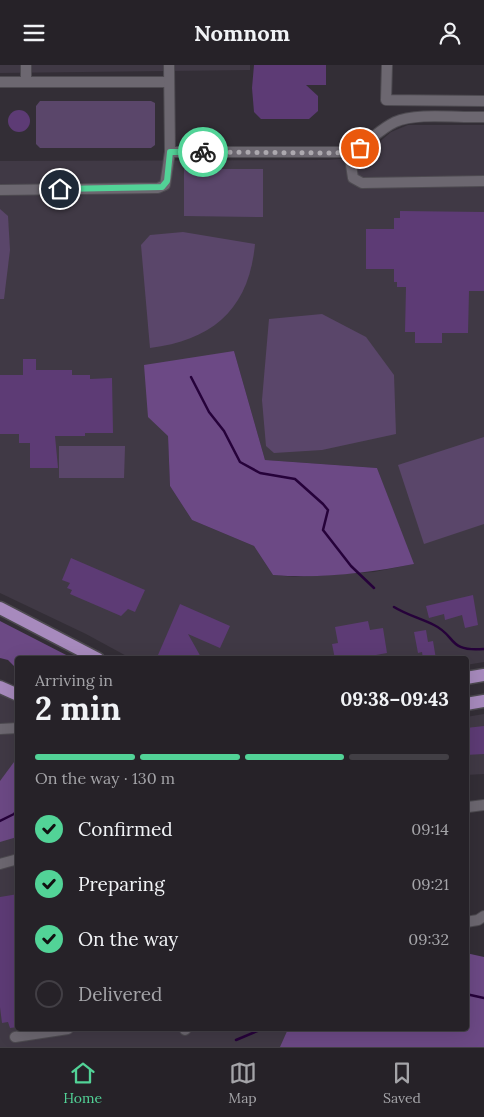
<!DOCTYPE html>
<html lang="en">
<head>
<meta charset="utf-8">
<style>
	body { margin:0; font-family:Lora,serif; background:#322f34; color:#f1f3f6; height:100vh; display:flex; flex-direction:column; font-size:19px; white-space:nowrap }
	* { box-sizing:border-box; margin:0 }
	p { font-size:16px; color:#a4a4a8 }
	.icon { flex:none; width:28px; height:28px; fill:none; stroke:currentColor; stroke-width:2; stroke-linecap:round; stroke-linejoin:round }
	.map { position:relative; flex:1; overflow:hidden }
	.side { position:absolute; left:15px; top:591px; width:454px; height:375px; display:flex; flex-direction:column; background:#262228; border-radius:5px; box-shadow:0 5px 20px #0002,0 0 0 1px #423f45 }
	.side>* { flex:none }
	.pin { position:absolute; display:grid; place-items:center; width:42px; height:42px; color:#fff; margin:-21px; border:2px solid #fff; border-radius:50%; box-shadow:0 1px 5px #0007 }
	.courier { position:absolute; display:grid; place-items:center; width:50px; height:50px; margin:-25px; border:4px solid #52d397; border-radius:50%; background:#fff; color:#222; box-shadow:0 1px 6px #0007 }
	.summary em { font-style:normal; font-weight:700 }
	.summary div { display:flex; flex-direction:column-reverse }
	.summary { display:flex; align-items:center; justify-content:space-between; height:85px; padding:0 20px }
	h1 { font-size:32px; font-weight:700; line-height:38px }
	.bar { display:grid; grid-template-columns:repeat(4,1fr); gap:8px 5px; align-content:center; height:60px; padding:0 20px }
	.bar i { height:6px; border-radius:4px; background:#423f45 }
	.bar .active { background:#52d397 }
	.bar p { grid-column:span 4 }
	ol { padding:0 20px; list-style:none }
	li { display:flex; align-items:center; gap:15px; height:55px }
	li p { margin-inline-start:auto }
	li .icon { padding:5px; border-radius:50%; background:#52d397; color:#111; stroke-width:4 }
	li:last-child { color:#a4a4a8 }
	li i { width:28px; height:28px; border:2px solid #423f45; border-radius:50% }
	header { display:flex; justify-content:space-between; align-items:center; height:65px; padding:0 20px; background:#262228; font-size:22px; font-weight:700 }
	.tabs { display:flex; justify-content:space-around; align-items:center; height:70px; border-top:1px solid #423f45; background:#262228; font-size:14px; color:#a4a4a8 }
	.tabs a { display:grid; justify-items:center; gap:2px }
	.tabs .active { color:#52d397 }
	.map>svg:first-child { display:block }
	.built { fill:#403945; fill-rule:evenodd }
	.green { fill:#5a466a }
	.forest { fill:#6c4985 }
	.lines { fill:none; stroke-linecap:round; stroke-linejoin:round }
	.stream { stroke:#26023a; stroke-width:2.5 }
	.building { fill:#5d3b75 }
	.minor-casing { stroke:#4d4a50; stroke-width:12 }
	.major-casing { stroke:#4d4a50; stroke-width:15 }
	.minor { stroke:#6c6770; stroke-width:10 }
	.major { stroke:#a78abd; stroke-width:12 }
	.done { stroke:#aca8ae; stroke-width:5; stroke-dasharray:0 9 }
	.route { stroke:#52d397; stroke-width:6 }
</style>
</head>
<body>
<header><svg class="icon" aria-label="menu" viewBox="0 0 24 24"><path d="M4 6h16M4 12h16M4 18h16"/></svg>Nomnom<svg class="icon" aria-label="person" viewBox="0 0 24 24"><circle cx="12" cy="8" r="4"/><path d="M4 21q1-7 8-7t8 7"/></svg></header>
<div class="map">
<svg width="484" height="982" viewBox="0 0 484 982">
	<rect width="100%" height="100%" fill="#332e36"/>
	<g class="built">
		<polygon points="0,0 250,0 250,5 0,8"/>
		<path d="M408 60H484V597L466 600V594H132L86 569 0 528V96L328 95 362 92 391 67ZM234 286 265 395 377 403 413 499 374 507 295 512 273 510 254 481 192 455 170 421 168 371Z"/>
		<polygon points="0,627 17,635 18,964 466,964 484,982 0,982"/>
		<polygon points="484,649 484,709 466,710 466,652"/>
	</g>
	<g class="green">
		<polygon points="40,36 151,36 155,38 155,80 151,83 40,83 36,79 36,41"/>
		<polygon points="184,104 263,104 263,152 184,151"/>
		<polygon points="0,144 8,151 10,185 4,234 0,234"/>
		<path d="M183 167 255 179C249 244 213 275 150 283L141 180 150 170Z"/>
		<polygon points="322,249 366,272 394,310 396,369 322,385 274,388 266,381 262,335 269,254"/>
		<polygon points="484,372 484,459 424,479 398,400"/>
		<polygon points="59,381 125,381 124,413 59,413"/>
	</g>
	<g class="forest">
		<path d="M234 286 265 395 377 403 414 499C368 508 319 514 273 510L254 481 192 455 170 421 168 371 148 352 144 300Z"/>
		<polygon points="0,556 74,594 18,594 17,604 8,595 0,593"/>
		<polygon points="17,693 17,772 0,777 0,716"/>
		<polygon points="466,888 484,892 484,982 280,982 288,964 466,964"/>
	</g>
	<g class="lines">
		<g class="stream">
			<polyline points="191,312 209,347 224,366 240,397 260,408 295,414 323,439 328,445 323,465 351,501 374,523"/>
			<path d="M394 542C407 550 420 553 434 560 457 571 447 587 484 584"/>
			<polyline points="0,756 14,749 18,745"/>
			<polyline points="466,929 484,933"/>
			<polyline points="236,975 262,964"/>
		</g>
	</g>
	<g class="building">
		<polygon points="254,0 326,0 326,20 306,20 318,31 318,46 309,54 261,54 254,47 252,23"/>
		<circle cx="19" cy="56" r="11"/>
		<polygon points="400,146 484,147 484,226 469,226 468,268 442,268 442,278 415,278 415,267 405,267 406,222 397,222 397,217 394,217 394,204 366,204 366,164 394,164 394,153 400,153"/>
		<polygon points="23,294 36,294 36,305 72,305 72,310 90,310 90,314 112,313 113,368 85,368 85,371 55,371 58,403 30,403 30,378 19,378 19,369 0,369 0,310 23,310"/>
		<polygon points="71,493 145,525 135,547 128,544 121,551 70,529 72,525 67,523 70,518 62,515"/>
		<polygon points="473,530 478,560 465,563 462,550 445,555 444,549 429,553 426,541"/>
		<polygon points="180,539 230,561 220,583 188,569 202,594 167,594 158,590"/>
		<polygon points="368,556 370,565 383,563 387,588 354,594 335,594 332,579 338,578 335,562"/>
		<polygon points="426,565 428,577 433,576 436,594 423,594 422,587 418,588 414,567"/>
		<polygon points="484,661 484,689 466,690 466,663"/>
		<polygon points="18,829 18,962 10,963 8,957 2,958 0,942 0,832"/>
	</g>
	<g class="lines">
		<g class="minor-casing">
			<g id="minor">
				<polyline points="26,0 26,17"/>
				<polyline points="387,0 386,35 484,36"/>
				<polyline points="0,17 169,17"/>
				<path d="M170 87H349C367 80 378 65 395 57 416 47 459 53 484 52"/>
				<polyline points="349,87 353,113 362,118 484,116"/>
				<polyline points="0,125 158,123 165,120 170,87 169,0"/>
				<polyline points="0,664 18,663"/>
				<polyline points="466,740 468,742 484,740"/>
				<polyline points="0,799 18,794"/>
				<polyline points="466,857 478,855 484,851"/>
				<polyline points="185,965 186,964"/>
				<polyline points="15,972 68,964"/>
			</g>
		</g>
		<g class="major-casing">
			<g id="major">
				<polyline points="0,543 98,594"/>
				<polyline points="466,613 484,610"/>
				<polyline points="0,622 18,630"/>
				<polyline points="466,639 484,636"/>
			</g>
		</g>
		<use href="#minor" class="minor"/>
		<use href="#major" class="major"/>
	</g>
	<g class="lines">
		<polyline class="done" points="203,87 332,88 349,87 360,83"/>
		<polyline class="route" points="60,124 162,122 167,116 170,87 203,87"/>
	</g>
</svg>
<div class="pin" style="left:360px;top:83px;background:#ea580c"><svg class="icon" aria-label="bag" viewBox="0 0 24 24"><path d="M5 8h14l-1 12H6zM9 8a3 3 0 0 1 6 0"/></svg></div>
<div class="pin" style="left:60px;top:124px;background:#1f2937"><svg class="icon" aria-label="home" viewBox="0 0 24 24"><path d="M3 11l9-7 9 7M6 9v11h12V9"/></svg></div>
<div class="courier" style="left:203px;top:87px"><svg class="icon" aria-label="bike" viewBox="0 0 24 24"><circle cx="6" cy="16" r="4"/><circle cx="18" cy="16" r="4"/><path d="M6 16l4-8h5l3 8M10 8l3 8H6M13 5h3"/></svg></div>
<section class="side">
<div class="summary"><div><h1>2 min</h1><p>Arriving in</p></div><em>09:38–09:43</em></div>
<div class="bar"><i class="active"></i><i class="active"></i><i class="active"></i><i></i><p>On the way · 130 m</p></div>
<ol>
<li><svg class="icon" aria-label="check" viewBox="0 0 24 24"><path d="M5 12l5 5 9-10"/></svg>Confirmed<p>09:14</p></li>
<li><svg class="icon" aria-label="check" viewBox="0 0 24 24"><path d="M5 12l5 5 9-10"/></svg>Preparing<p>09:21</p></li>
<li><svg class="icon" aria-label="check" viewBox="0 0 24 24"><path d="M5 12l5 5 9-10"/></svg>On the way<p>09:32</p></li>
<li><i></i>Delivered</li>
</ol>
</section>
</div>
<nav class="tabs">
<a class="active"><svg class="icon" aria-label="home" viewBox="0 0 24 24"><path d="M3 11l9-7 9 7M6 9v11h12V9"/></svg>Home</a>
<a><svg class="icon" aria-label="map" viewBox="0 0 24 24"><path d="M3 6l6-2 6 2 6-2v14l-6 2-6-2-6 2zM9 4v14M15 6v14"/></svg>Map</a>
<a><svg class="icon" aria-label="saved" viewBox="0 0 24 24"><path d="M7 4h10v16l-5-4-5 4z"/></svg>Saved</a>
</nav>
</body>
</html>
